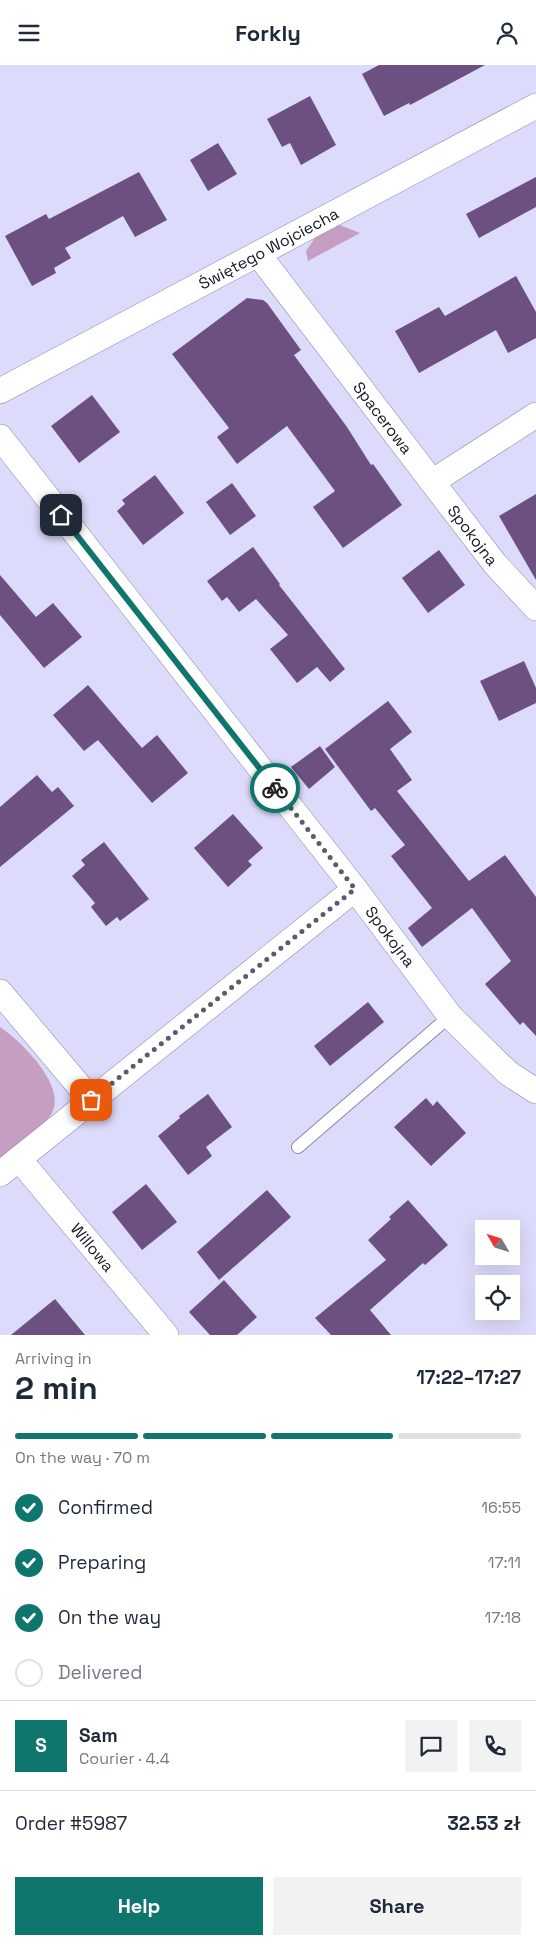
<!DOCTYPE html>
<html lang="en">
<head>
<meta charset="utf-8">
<style>
	body { margin:0; font-family:"Space Grotesk",sans-serif; background:#f2f2f3; color:#1f2937; height:100vh; display:flex; flex-direction:column; font-size:19px; white-space:nowrap }
	* { box-sizing:border-box; margin:0 }
	p { font-size:16px; color:#747a83 }
	.icon { flex:none; width:28px; height:28px; fill:none; stroke:currentColor; stroke-width:2; stroke-linecap:round; stroke-linejoin:round }
	.map { position:relative; height:1270px; overflow:hidden }
	.drawer { display:flex; flex-direction:column; background:#fff; flex:1 }
	.drawer>* { flex:none }
	.needle { width:32px; rotate:309deg }
	.fabs { position:absolute; left:475px; top:1155px; display:grid; gap:10px }
	.fabs a { display:grid; place-items:center; width:45px; height:45px; border-radius:0px; background:#fff; box-shadow:0 5px 20px #0002; font-size:25px }
	.pin { position:absolute; display:grid; place-items:center; width:42px; height:42px; color:#fff; margin:-21px; border-radius:10px; box-shadow:0 2px 8px #0006 }
	.courier { position:absolute; display:grid; place-items:center; width:50px; height:50px; margin:-25px; border:4px solid #0f766e; border-radius:50%; background:#fff; color:#222; box-shadow:0 1px 6px #0007 }
	.headline em { font-style:normal; font-weight:600 }
	.headline div { display:flex; flex-direction:column-reverse }
	.headline { display:flex; align-items:center; justify-content:space-between; height:85px; padding:0 15px }
	h1 { font-size:32px; font-weight:600; line-height:38px }
	.bar { display:grid; grid-template-columns:repeat(4,1fr); gap:8px 5px; align-content:center; height:60px; padding:0 15px }
	.bar i { height:6px; border-radius:4px; background:#e0e1e3 }
	.bar .on { background:#0f766e }
	.bar p { grid-column:span 4 }
	.line { display:flex; align-items:center; gap:12px; padding:0 15px; border-top:1px solid #e0e1e3 }
	.line div { flex:1 }
	.round { display:grid; place-items:center; flex:none; width:52px; height:52px; border-radius:0px; background:#f2f2f3 }
	ol { padding:0 15px; list-style:none }
	li { display:flex; align-items:center; gap:15px; height:55px }
	li p { margin-inline-start:auto }
	li .icon { padding:5px; border-radius:50%; background:#0f766e; color:#fff; stroke-width:4 }
	li:last-child { color:#747a83 }
	li i { width:28px; height:28px; border:2px solid #e0e1e3; border-radius:50% }
	.cta { display:flex; gap:10px; margin-top:auto; padding:10px 15px }
	.cta a { flex:1; height:58px; border-radius:0px; background:#0f766e; color:#fff; font-size:20px; font-weight:600; line-height:58px; text-align:center }
	.cta a+a { background:#f2f2f3; color:#1f2937 }
	header { display:flex; justify-content:space-between; align-items:center; height:65px; padding:0 15px; background:#fff; font-size:22px; font-weight:600 }
	.map>svg:first-child { display:block }
	.green { fill:#c69ec1 }
	.building { fill:#6b5081 }
	.lines { fill:none; stroke-linecap:round; stroke-linejoin:round }
	.lane-casing { stroke:#8b8aa8; stroke-width:14 }
	.street-casing { stroke:#8b8aa8; stroke-width:26 }
	.lane { stroke:#fff; stroke-width:12 }
	.street { stroke:#fff; stroke-width:25 }
	.done { stroke:#5c5b6d; stroke-width:5; stroke-dasharray:0 9 }
	.route { stroke:#0f766e; stroke-width:6 }
	.labels { text-anchor:middle; stroke-width:5; stroke-linejoin:round; paint-order:stroke }
	.street-label { font-size:16px; fill:#171621; stroke:#dcdbfb }
</style>
</head>
<body>
<header><svg class="icon" aria-label="menu" viewBox="0 0 24 24"><path d="M4 6h16M4 12h16M4 18h16"/></svg>Forkly<svg class="icon" aria-label="person" viewBox="0 0 24 24"><circle cx="12" cy="8" r="4"/><path d="M4 21q1-7 8-7t8 7"/></svg></header>
<div class="map">
<svg width="536" height="1270" viewBox="0 0 536 1270">
	<rect width="100%" height="100%" fill="#dcdbfb"/>
	<g class="green">
		<polygon points="337,159 360,168 308,196 306,186 322,162"/>
		<path d="M0 962C21 976 67 1021 52 1048 42 1065 15 1081 0 1093Z"/>
	</g>
	<g class="building">
		<polygon points="379,0 485,0 410,40 409,38 384,51 362,9"/>
		<polygon points="310,31 336,80 301,100 290,78 282,82 267,54"/>
		<polygon points="218,78 237,109 208,126 190,95"/>
		<polygon points="139,107 167,155 135,172 123,151 65,183 71,193 54,203 56,208 32,221 5,171 46,149 49,154"/>
		<polygon points="536,112 536,142 479,173 466,149"/>
		<polygon points="516,211 536,247 536,273 508,288 496,265 419,308 395,266 439,242 445,251"/>
		<polygon points="247,233 263,235 267,238 301,285 294,290 347,362 371,400 373,399 402,440 343,483 313,442 335,426 287,361 237,399 217,372 229,363 172,289"/>
		<polygon points="92,330 120,367 79,398 51,361"/>
		<polygon points="155,410 184,448 143,480 117,446 125,439 122,435"/>
		<polygon points="232,418 256,451 230,470 206,437"/>
		<polygon points="536,429 536,515 499,451"/>
		<polygon points="253,482 280,519 279,520 345,604 330,617 317,602 297,618 270,584 288,570 256,534 239,547 227,532 222,536 207,516"/>
		<polygon points="439,485 465,520 428,548 402,513"/>
		<polygon points="0,510 36,552 53,538 82,572 44,603 0,550"/>
		<polygon points="524,596 536,623 536,638 499,656 480,616"/>
		<polygon points="88,620 142,683 157,670 188,708 152,738 98,675 84,686 53,650"/>
		<polygon points="388,636 412,667 390,684 412,715 397,726 469,816 505,790 536,832 536,971 523,957 520,960 485,919 511,896 472,843 422,882 408,863 432,843 391,791 405,780 375,743 371,746 325,684"/>
		<polygon points="320,681 335,702 309,724 291,702"/>
		<polygon points="37,710 52,727 58,722 74,741 0,802 0,742"/>
		<polygon points="233,749 263,783 248,796 252,800 228,822 194,783"/>
		<polygon points="104,777 149,834 120,856 117,852 106,861 91,842 95,838 72,811 85,800 81,795"/>
		<polygon points="368,937 384,957 330,1001 314,981"/>
		<polygon points="208,1029 232,1062 206,1082 212,1091 188,1110 158,1071 180,1053 179,1051"/>
		<polygon points="426,1033 433,1041 437,1036 466,1068 431,1101 394,1062"/>
		<polygon points="146,1119 177,1157 142,1185 112,1147"/>
		<polygon points="267,1125 291,1152 219,1215 197,1187"/>
		<polygon points="408,1135 448,1180 425,1200 423,1198 370,1245 391,1270 331,1270 315,1253 386,1195 368,1175 391,1154 389,1152"/>
		<polygon points="224,1215 257,1252 237,1270 210,1270 189,1247"/>
		<polygon points="55,1234 85,1270 11,1270"/>
	</g>
	<g class="lines">
		<g class="lane-casing">
			<polyline id="lane" points="298,1082 450,951"/>
		</g>
		<g class="street-casing">
			<g id="street">
				<path id="s1" d="M258 189 495 499 536 543"/>
				<path id="s2" d="M0 326 536 41"/>
				<path id="s3" d="M0 372 355 824 450 951 508 1008 536 1026"/>
				<polyline points="432,417 536,350"/>
				<polyline points="0,927 91,1035"/>
				<path id="s4" d="M19 1094 166 1270"/>
				<polyline points="0,1109 355,824"/>
			</g>
		</g>
		<use href="#lane" class="lane"/>
		<use href="#street" class="street"/>
	</g>
	<g class="lines">
		<polyline class="done" points="91,1035 355,824 275,723"/>
		<polyline class="route" points="61,450 275,723"/>
	</g>
	<g class="labels">
		<g class="street-label">
			<text dy="6" stroke="none"><textPath href="#s2" startOffset="304">Świętego Wojciecha</textPath></text>
			<text dy="6" stroke="none"><textPath href="#s1" startOffset="206">Spacerowa</textPath></text>
			<text dy="6" stroke="none"><textPath href="#s1" startOffset="354">Spokojna</textPath></text>
			<text dy="6" stroke="none"><textPath href="#s3" startOffset="634">Spokojna</textPath></text>
			<text dy="6" stroke="none"><textPath href="#s4" startOffset="115">Willowa</textPath></text>
		</g>
	</g>
</svg>
<div class="fabs">
<a><svg class="needle" viewBox="-14 -14 28 28"><path d="M0-13l5 13h-10z" fill="#e53935"/><path d="M0 13l5-13h-10z" fill="#747a83"/></svg></a>
<a><svg class="icon" aria-label="locate" viewBox="0 0 24 24"><circle cx="12" cy="12" r="6"/><path d="M12 2v4M12 18v4M2 12h4M18 12h4"/></svg></a>
</div>
<div class="pin" style="left:91px;top:1035px;background:#ea580c"><svg class="icon" aria-label="bag" viewBox="0 0 24 24"><path d="M5 8h14l-1 12H6zM9 8a3 3 0 0 1 6 0"/></svg></div>
<div class="pin" style="left:61px;top:450px;background:#1f2937"><svg class="icon" aria-label="home" viewBox="0 0 24 24"><path d="M3 11l9-7 9 7M6 9v11h12V9"/></svg></div>
<div class="courier" style="left:275px;top:723px"><svg class="icon" aria-label="bike" viewBox="0 0 24 24"><circle cx="6" cy="16" r="4"/><circle cx="18" cy="16" r="4"/><path d="M6 16l4-8h5l3 8M10 8l3 8H6M13 5h3"/></svg></div>
</div>
<section class="drawer">
<div class="headline"><div><h1>2 min</h1><p>Arriving in</p></div><em>17:22–17:27</em></div>
<div class="bar"><i class="on"></i><i class="on"></i><i class="on"></i><i></i><p>On the way · 70 m</p></div>
<ol>
<li><svg class="icon" aria-label="check" viewBox="0 0 24 24"><path d="M5 12l5 5 9-10"/></svg>Confirmed<p>16:55</p></li>
<li><svg class="icon" aria-label="check" viewBox="0 0 24 24"><path d="M5 12l5 5 9-10"/></svg>Preparing<p>17:11</p></li>
<li><svg class="icon" aria-label="check" viewBox="0 0 24 24"><path d="M5 12l5 5 9-10"/></svg>On the way<p>17:18</p></li>
<li><i></i>Delivered</li>
</ol>
<div class="line" style="height:90px"><b class="round" style="background:#0f766e;color:#fff">S</b><div><b>Sam</b><p>Courier · 4.4</p></div><a class="round"><svg class="icon" aria-label="chat" viewBox="0 0 24 24"><path d="M4 5h16v11H9l-5 4z"/></svg></a><a class="round"><svg class="icon" aria-label="phone" viewBox="0 0 24 24"><path d="M5 4h4l2 5-3 2q2 4 5 5l2-3 5 2v4C11 20 4 13 5 4z"/></svg></a></div>
<div class="line" style="height:65px"><div>Order #5987</div><b>32.53 zł</b></div>
<div class="cta"><a>Help</a><a>Share</a></div>
</section>
</body>
</html>
